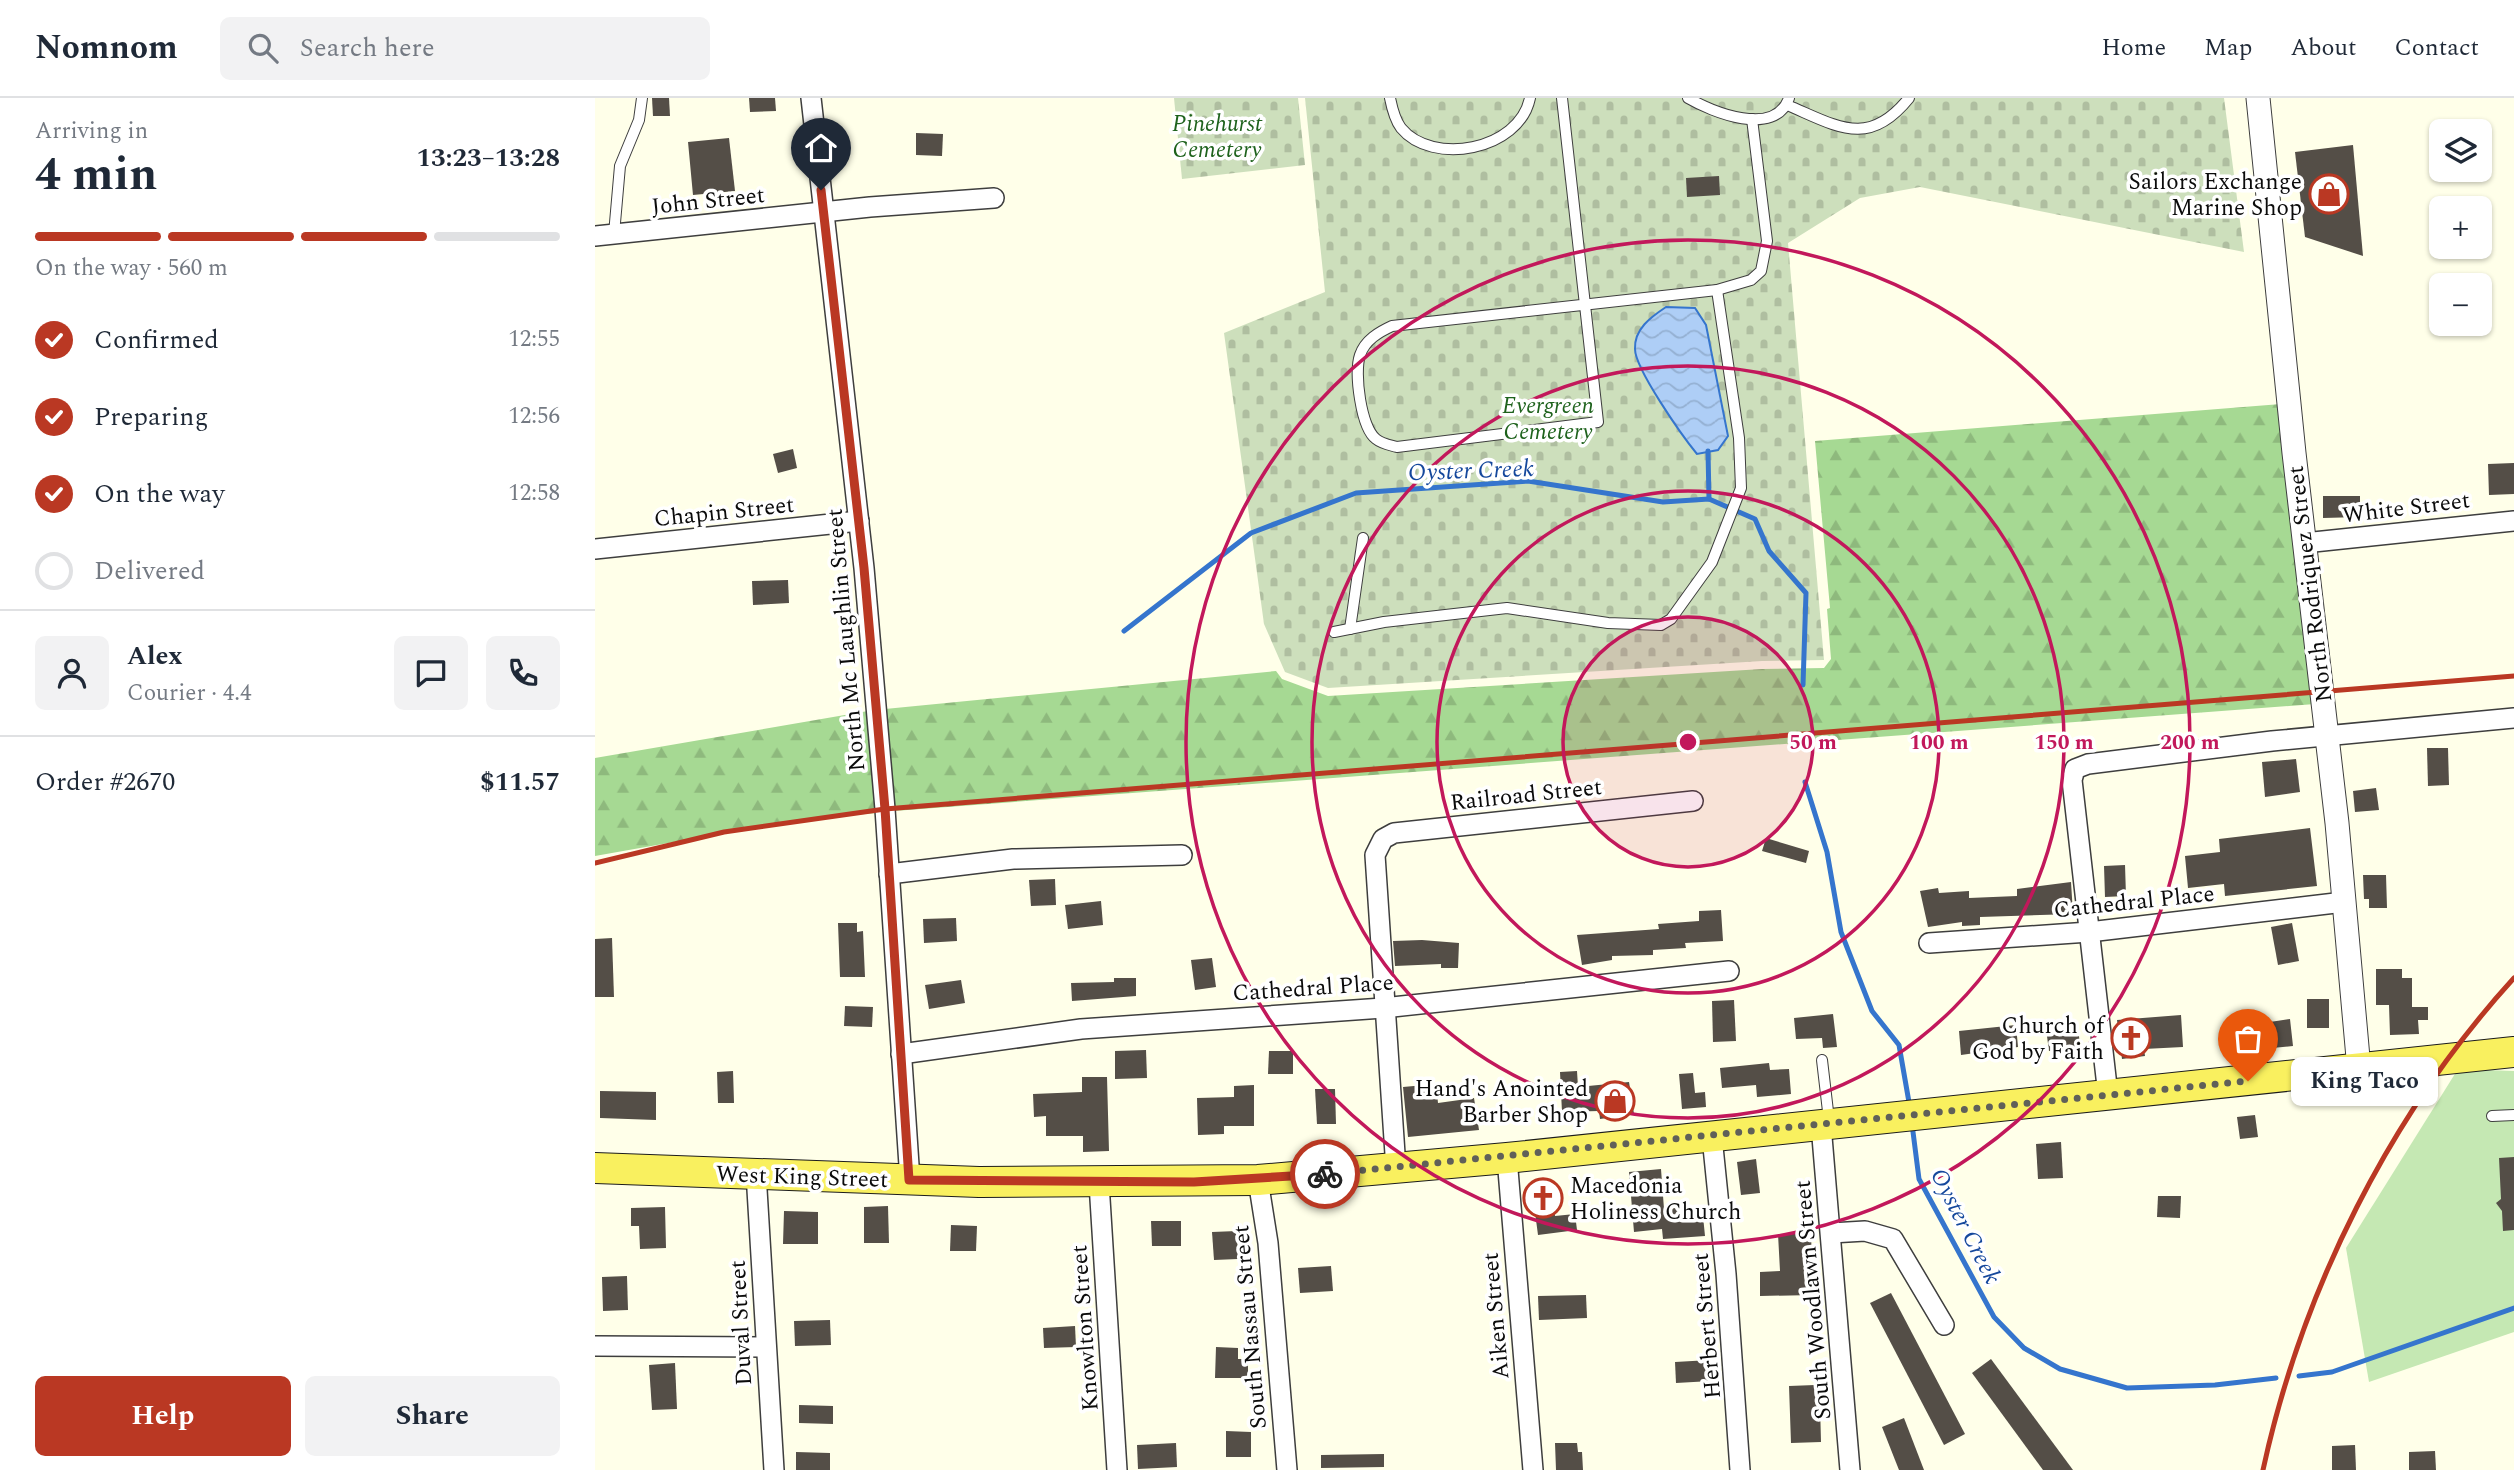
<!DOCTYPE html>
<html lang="en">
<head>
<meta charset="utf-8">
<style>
	body { margin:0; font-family:Spectral,serif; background:#f2f2f3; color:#1f2937; height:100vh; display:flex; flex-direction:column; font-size:26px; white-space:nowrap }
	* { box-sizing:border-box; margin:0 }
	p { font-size:23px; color:#747a83 }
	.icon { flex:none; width:38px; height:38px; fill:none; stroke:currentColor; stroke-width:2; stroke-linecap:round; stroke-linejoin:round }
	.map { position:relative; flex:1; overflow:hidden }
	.panel { display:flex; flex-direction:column; background:#fff; width:595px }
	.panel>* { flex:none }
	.fabs { position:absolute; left:1834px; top:21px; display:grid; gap:14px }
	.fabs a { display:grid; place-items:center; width:63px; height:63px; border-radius:10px; background:#fff; box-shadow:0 2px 5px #0004; font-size:35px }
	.pin { position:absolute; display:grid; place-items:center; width:60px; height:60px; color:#fff; margin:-72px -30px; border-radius:50% 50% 50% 0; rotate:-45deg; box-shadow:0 0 7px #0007 }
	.pin .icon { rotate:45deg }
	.courier { position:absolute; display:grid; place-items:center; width:70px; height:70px; margin:-35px; border:5px solid #ba3823; border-radius:50%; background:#fff; color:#222; box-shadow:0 2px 9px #0007 }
	.bubble { position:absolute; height:49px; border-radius:10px; background:#fff; box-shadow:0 2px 5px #0004; font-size:23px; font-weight:700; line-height:49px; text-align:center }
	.headline em { font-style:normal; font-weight:700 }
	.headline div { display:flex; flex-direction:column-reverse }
	.headline { display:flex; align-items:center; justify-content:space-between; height:119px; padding:0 35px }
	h1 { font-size:46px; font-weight:700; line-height:52px }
	.bar { display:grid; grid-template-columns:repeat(4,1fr); gap:10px 7px; align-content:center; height:84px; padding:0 35px }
	.bar i { height:9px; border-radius:5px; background:#e0e1e3 }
	.bar .active { background:#ba3823 }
	.bar p { grid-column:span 4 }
	.line { display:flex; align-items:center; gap:18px; padding:0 35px; border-top:2px solid #e0e1e3 }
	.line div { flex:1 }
	.round { display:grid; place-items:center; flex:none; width:74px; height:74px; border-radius:10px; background:#f2f2f3 }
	ol { padding:0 35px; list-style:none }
	li { display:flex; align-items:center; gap:21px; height:77px }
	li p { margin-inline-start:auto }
	li .icon { padding:7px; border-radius:50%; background:#ba3823; color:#fff; stroke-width:4 }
	li:last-child { color:#747a83 }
	li i { width:38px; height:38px; border:4px solid #e0e1e3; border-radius:50% }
	.action { display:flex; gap:14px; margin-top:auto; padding:14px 35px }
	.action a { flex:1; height:80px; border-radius:10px; background:#ba3823; color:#fff; font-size:28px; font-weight:700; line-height:80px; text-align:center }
	.action a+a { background:#f2f2f3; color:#1f2937 }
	header { display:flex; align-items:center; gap:42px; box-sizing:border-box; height:98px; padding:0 35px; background:#fff; border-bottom:2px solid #e0e1e3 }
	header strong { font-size:33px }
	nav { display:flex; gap:38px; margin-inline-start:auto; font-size:24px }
	.search { width:490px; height:63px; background:#f2f2f3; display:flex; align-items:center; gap:18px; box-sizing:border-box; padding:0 24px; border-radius:10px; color:#747a83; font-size:26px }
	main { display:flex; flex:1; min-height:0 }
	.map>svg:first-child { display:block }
	.grass { fill:#c5e8b3 }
	.forest { fill:url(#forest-firs) }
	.cemetery { fill:url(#cemetery-stones) }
	.water { fill:url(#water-waves); stroke:#3575cd; stroke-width:2 }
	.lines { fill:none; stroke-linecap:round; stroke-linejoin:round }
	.stream { stroke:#3575cd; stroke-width:5 }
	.building { fill:#544e47 }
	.service-casing { stroke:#3e3e3e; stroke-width:12 }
	.minor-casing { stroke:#3e3e3e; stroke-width:22 }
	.tertiary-casing { stroke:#3e3e3e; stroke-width:25 }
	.primary-casing { stroke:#1c1c1c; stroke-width:32 }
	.service { stroke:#fff; stroke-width:10 }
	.minor { stroke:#fff; stroke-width:19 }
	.tertiary { stroke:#fff; stroke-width:23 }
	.primary { stroke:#f9f05f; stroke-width:30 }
	.rail { stroke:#ba3823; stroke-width:5 }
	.done { stroke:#606059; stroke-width:7; stroke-dasharray:0 12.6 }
	.route { stroke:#ba3823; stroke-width:9 }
	.ring { fill:none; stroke:#c2185b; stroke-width:3.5 }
	.labels { text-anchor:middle; stroke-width:7; stroke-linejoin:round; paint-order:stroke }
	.park-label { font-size:23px; font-style:italic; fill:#1e621c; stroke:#fff }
	.poi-label { font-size:23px; fill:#0b0b0b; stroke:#fff; text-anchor:end }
	.street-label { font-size:23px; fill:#0b0b0b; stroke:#fff }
	.water-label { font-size:24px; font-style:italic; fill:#15489c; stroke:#fff }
	.centre { fill:#c2185b; stroke:#fff; stroke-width:3.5 }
	.ring-label { font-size:21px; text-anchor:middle; font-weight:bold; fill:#c2185b; stroke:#fff; stroke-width:7; stroke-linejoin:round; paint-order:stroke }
</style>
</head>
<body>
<header>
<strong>Nomnom</strong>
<div class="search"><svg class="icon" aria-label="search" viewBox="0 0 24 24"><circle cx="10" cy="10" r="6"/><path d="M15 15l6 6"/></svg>Search here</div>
<nav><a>Home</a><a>Map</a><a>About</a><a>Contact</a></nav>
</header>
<main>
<section class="panel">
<div class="headline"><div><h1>4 min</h1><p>Arriving in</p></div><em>13:23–13:28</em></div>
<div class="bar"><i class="active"></i><i class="active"></i><i class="active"></i><i></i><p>On the way · 560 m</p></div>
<ol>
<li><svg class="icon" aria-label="check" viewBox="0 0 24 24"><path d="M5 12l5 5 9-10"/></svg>Confirmed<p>12:55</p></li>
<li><svg class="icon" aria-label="check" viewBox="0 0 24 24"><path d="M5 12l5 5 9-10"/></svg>Preparing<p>12:56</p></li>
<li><svg class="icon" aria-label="check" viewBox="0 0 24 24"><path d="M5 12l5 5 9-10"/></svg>On the way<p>12:58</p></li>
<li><i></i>Delivered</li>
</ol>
<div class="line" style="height:126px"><a class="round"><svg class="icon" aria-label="person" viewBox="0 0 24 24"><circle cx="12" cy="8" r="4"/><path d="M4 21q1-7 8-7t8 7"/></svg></a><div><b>Alex</b><p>Courier · 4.4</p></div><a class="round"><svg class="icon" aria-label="chat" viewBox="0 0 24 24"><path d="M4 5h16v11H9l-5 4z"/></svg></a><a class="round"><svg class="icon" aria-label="phone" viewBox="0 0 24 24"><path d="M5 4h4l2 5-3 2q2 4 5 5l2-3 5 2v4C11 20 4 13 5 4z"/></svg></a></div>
<div class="line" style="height:91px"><div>Order #2670</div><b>$11.57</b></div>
<div class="action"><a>Help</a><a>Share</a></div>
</section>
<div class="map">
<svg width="1919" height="1372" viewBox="0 0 1919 1372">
	<defs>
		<pattern id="forest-firs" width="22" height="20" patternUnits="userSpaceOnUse" patternTransform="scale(1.75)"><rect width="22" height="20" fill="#a6d993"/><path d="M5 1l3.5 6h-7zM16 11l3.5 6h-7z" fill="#8eb97d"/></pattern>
		<pattern id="cemetery-stones" width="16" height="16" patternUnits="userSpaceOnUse" patternTransform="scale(1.75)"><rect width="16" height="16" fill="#cddfbc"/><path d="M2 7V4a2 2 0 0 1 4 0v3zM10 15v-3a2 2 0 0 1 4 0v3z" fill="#afbea0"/></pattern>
		<pattern id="water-waves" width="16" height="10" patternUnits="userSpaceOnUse" patternTransform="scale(1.75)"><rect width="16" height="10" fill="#aecef6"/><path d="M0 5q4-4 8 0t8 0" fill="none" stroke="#94b0d2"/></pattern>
	</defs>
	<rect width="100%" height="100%" fill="#ffffe9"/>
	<polygon class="grass" points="1863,971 1919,973 1919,1234 1774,1284 1751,1150"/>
	<g class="forest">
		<polygon points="1686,306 1720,606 299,713 290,611 681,573 687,581 733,598 1167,571 1229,570 1236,561 1232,511 1235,510 1220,343"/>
		<polygon points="273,613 282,715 209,721 0,758 0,660"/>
	</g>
	<g class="cemetery">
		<polygon points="579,0 703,0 710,67 587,81"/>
		<polygon points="710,0 1629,0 1649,154 1325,89 1265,100 1193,145 1229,562 1167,563 733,590 690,574 669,526 629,235 730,194"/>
	</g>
	<path class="water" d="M1071 209 1100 210 1111 227 1133 338 1123 352 1102 356C1088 339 1040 271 1040 251 1039 231 1056 219 1071 209Z"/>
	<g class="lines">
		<g class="stream">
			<polyline points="1113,353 1114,401"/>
			<polyline points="529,533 656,435 761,395 933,383 1068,404 1114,401 1160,421 1174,453 1211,495 1208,587"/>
			<polyline points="1210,684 1232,754 1246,834 1277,913 1304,947 1315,1010"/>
			<polyline points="1317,1026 1324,1081 1399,1219 1429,1250 1465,1271 1532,1290 1620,1287 1681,1280"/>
			<polyline points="1704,1278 1737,1274 1919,1210"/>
		</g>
	</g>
	<g class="building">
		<polygon points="57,0 74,0 75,18 58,18"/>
		<polygon points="154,0 180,0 181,13 155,14"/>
		<polygon points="321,35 348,36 347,58 321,57"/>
		<polygon points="134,40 140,93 98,97 93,44"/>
		<polygon points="1758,47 1768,158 1710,139 1700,54"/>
		<polygon points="1124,78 1125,97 1092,99 1091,80"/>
		<polygon points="198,351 202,370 183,375 178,356"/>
		<polygon points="1919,365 1919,396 1894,397 1893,366"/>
		<polygon points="1728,398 1765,398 1765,419 1728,420"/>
		<polygon points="193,482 194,505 158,507 157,483"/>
		<polygon points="1832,650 1853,650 1854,687 1833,688"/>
		<polygon points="1701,661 1705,694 1670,699 1667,664"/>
		<polygon points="1781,690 1784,712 1760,714 1758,693"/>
		<polygon points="1715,730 1722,788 1630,798 1629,786 1593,790 1590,758 1625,754 1624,741"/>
		<polygon points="1171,740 1214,753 1211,765 1167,753"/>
		<polygon points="1530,767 1531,798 1510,799 1509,768"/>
		<polygon points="1768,777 1791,777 1792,810 1774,810 1774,801 1769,801"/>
		<polygon points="460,781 461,807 436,808 434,782"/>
		<polygon points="1476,784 1478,816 1385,819 1385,827 1367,828 1367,824 1333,829 1325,793 1343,790 1344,795 1374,793 1374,800 1422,798 1422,791"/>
		<polygon points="506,803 508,827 473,831 470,807"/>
		<polygon points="1126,812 1128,843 1090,845 1091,850 1058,852 1058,857 1017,858 1017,862 987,867 982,837 1064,831 1063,826 1104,823 1104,813"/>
		<polygon points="361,820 362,843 329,845 328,821"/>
		<polygon points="243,825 262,825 262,834 268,833 270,879 245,879"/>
		<polygon points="1697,825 1704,863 1683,867 1676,829"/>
		<polygon points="17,840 19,899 0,899 0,841"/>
		<polygon points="827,842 864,845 863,870 846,870 846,866 800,868 798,843"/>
		<polygon points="617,860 621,889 600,892 596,862"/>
		<polygon points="1781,871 1807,871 1807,880 1817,880 1817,909 1833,909 1833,922 1823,922 1824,936 1795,937 1794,907 1781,907"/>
		<polygon points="519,880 541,880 541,898 477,903 476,885 519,884"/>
		<polygon points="366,882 370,905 334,911 330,887"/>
		<rect x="1712" y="901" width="22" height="29"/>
		<polygon points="1139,902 1141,943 1118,944 1117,903"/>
		<polygon points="250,908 278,909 277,929 249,928"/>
		<polygon points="1238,916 1242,949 1228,950 1227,940 1201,941 1199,920"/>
		<polygon points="1586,917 1588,949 1549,951 1550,958 1527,961 1522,922"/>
		<polygon points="1695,921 1698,948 1677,950 1676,944 1646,949 1642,929"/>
		<polygon points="1421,927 1423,949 1366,957 1364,933"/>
		<polygon points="1483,927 1485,949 1454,953 1451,931"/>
		<polygon points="551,952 552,980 520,981 520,953"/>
		<polygon points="674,953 698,953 698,976 673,976"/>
		<polygon points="1174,965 1175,972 1194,971 1196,996 1162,999 1161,987 1127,990 1125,970"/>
		<polygon points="138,973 139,1005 123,1005 122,974"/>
		<polygon points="982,973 983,989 1034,984 1039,1016 1005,1021 1004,1013 967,1014 965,974"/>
		<polygon points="1098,975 1100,995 1110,994 1111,1009 1087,1011 1084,976"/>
		<polygon points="487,979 512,979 514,1053 488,1054 488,1038 451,1038 451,1018 439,1019 438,996 487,994"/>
		<polygon points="841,986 843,1005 879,1000 884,1032 813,1039 808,989"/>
		<polygon points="659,987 659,1028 629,1028 629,1036 603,1037 602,1000 639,999 639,988"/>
		<polygon points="720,991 740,991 741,1026 722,1026"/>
		<polygon points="5,993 61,994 61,1022 5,1020"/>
		<polygon points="1660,1017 1663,1039 1645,1041 1642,1019"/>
		<polygon points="1466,1044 1468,1080 1443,1081 1441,1046"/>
		<polygon points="1919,1059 1919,1132 1908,1133 1907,1113 1901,1105 1906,1101 1904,1060"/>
		<polygon points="1161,1061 1165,1095 1146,1097 1142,1064"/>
		<polygon points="1066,1071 1069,1111 1107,1108 1110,1138 1068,1141 1067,1131 1039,1134 1034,1074"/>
		<polygon points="956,1082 960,1118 980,1116 982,1132 943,1137 936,1084"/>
		<polygon points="1563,1098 1586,1098 1585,1120 1562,1119"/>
		<polygon points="293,1108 294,1145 269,1145 269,1109"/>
		<polygon points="70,1109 71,1150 45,1151 44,1128 36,1128 36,1110"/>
		<polygon points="189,1113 223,1114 223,1146 188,1146"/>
		<polygon points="556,1123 586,1123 586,1148 557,1148"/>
		<polygon points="356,1127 382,1128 381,1153 355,1153"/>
		<polygon points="642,1133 643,1161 619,1162 617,1134"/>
		<polygon points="1216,1135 1218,1197 1165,1198 1165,1174 1185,1173 1183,1136"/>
		<polygon points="736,1168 738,1193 705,1195 703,1170"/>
		<polygon points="32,1178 33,1212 8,1213 7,1179"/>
		<polygon points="1296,1195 1370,1336 1349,1347 1275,1205"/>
		<polygon points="991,1197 992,1220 944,1222 943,1198"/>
		<polygon points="235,1222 236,1247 200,1248 199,1223"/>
		<polygon points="480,1228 481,1249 449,1250 448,1230"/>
		<polygon points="621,1249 643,1250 643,1261 653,1261 653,1280 620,1280"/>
		<polygon points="1396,1261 1478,1372 1448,1372 1377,1275"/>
		<polygon points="1115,1262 1116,1283 1081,1285 1080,1264"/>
		<polygon points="80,1265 82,1311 57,1312 54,1267"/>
		<polygon points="1220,1287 1221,1306 1225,1306 1226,1344 1196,1345 1194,1288"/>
		<polygon points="204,1307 238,1308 238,1326 204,1325"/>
		<polygon points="1309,1320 1329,1372 1304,1372 1287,1329"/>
		<polygon points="631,1333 656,1334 656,1359 631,1359"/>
		<polygon points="581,1345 582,1369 543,1371 542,1347"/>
		<polygon points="960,1345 982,1345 983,1354 987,1354 988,1372 961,1372"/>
		<polygon points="1760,1347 1761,1372 1737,1372 1737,1348"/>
		<polygon points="1840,1353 1841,1372 1814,1372 1814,1354"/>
		<polygon points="201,1354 235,1355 235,1372 201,1372"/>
		<polygon points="789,1356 789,1369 726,1370 726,1357"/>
	</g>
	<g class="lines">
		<g class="service-casing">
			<g id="service">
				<path d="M795 0C797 10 800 22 806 30 837 68 924 53 935 0"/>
				<path d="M967 0 1003 324 802 349C795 347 787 346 781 341 766 330 759 275 765 257 770 242 784 234 797 228L1122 192 1156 182 1166 173 1172 143 1157 21"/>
				<path d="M1093 0C1117 14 1180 40 1194 0"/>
				<path d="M1192 7C1242 28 1273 51 1314 0"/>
				<polyline points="19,136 25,68 44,22 47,0"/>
				<polyline points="755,531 768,440"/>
				<polyline points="739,534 789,524 912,510 1013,525 1066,527 1076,521 1117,464 1146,390 1144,340 1122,192"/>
				<polyline points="1227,962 1234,1022"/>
				<polyline points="1897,1018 1919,1017"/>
			</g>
		</g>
		<g class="minor-casing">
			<g id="minor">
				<polyline points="216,0 269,470 290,711 315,1082"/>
				<polyline points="0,138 275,109 399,100"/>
				<polyline points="1709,445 1919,423"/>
				<polyline points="0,451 264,423"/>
				<polyline points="294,776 418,761 587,757"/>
				<polyline points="1334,845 1494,834 1749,804"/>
				<polyline points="306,956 486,931 788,910 1134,873"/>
				<polyline points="1513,997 1477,682 1480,671 1493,666 1677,643 1919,620"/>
				<polyline points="1226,1027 1255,1372"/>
				<polyline points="1117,1039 1131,1176 1145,1372"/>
				<polyline points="912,1060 938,1372"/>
				<polyline points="801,1071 780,757 788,741 799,735 1098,703"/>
				<polyline points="161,1075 179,1372"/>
				<polyline points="663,1082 673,1145 692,1372"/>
				<polyline points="504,1085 522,1372"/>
				<polyline points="1236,1135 1270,1133 1298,1141 1349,1227"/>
				<polyline points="0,1248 171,1249"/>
			</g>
		</g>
		<g class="tertiary-casing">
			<polyline id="tertiary" points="1663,0 1699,355 1742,725 1764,971"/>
		</g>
		<g class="primary-casing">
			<polyline id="primary" points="0,1070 384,1084 663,1082 912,1060 1919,954"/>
		</g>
		<use href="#service" class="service"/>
		<use href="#minor" class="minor"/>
		<use href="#tertiary" class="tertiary"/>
		<use href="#primary" class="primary"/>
		<g class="rail">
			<polyline points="0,765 129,734 290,711 1919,578"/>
			<path d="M1668 1372C1707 1192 1795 1016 1919 880"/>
		</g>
	</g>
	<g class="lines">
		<polyline class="done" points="730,1076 1653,983"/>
		<polyline class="route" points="226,92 269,470 290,711 314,1082 599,1084 730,1076"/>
	</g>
	<circle cx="1093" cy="644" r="125" fill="#c2185b" fill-opacity=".12"/>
	<g class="ring">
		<circle cx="1093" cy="644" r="125"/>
		<circle cx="1093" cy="644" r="251"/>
		<circle cx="1093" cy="644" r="376"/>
		<circle cx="1093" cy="644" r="502"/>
	</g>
	<defs>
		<g id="shop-ring" transform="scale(2.0125)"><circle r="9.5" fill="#fff" stroke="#ba3823" stroke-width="1.5"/><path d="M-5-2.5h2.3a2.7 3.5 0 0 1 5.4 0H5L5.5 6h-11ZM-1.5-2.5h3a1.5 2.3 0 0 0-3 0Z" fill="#ba3823"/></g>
		<g id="church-ring" transform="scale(2.0125)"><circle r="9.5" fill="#fff" stroke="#ba3823" stroke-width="1.5"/><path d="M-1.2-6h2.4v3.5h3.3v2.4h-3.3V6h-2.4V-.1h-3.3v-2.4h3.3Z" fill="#ba3823"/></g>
	</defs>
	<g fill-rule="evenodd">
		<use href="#shop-ring" x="1734" y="96"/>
		<use href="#church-ring" x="1536" y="940"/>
		<use href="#shop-ring" x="1020" y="1003"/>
		<use href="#church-ring" x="948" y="1100"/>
	</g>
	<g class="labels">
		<g class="park-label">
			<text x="622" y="33">Pinehurst<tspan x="622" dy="26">Cemetery</tspan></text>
			<text x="953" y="315">Evergreen<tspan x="953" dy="26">Cemetery</tspan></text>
		</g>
		<g class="poi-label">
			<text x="1707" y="91">Sailors Exchange<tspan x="1707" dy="26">Marine Shop</tspan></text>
			<text x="1509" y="935">Church of<tspan x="1509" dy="26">God by Faith</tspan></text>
			<text x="993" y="998">Hand's Anointed<tspan x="993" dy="26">Barber Shop</tspan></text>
			<text x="975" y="1095" text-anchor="start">Macedonia<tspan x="975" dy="26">Holiness Church</tspan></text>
		</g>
		<g class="street-label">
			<text transform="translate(113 102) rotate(-6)" y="8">John Street</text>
			<text transform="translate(1811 409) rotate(-7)" y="8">White Street</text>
			<text transform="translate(129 413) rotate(-6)" y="8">Chapin Street</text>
			<text transform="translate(1714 486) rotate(-97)" y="8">North Rodriquez Street</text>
			<text transform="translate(250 542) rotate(-95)" y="8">North Mc Laughlin Street</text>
			<text transform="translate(931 696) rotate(-6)" y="8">Railroad Street</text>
			<text transform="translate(1539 803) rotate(-6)" y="8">Cathedral Place</text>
			<text transform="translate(718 889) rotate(-4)" y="8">Cathedral Place</text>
			<text transform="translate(207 1078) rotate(2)" y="8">West King Street</text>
			<text transform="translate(1217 1202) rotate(-95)" y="8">South Woodlawn Street</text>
			<text transform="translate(900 1218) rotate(-95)" y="8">Aiken Street</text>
			<text transform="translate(145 1225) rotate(-93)" y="8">Duval Street</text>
			<text transform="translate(1111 1228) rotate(-95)" y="8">Herbert Street</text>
			<text transform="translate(654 1229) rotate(-95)" y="8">South Nassau Street</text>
			<text transform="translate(489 1230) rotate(-94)" y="8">Knowlton Street</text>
		</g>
		<g class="water-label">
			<text transform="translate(876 372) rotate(-2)" y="8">Oyster Creek</text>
			<text transform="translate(1371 1128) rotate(63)" y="8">Oyster Creek</text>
		</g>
	</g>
	<circle cx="1093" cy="644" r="10" class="centre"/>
	<g class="ring-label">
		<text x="1218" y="651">50 m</text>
		<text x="1344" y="651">100 m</text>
		<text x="1469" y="651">150 m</text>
		<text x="1595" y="651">200 m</text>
	</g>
</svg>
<div class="fabs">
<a><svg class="icon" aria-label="layers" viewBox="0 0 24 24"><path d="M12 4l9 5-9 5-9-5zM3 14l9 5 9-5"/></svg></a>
<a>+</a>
<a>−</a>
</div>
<div class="pin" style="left:1653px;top:983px;background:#ea580c"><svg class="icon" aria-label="bag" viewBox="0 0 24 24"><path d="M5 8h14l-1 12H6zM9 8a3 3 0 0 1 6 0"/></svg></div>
<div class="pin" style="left:226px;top:92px;background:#1f2937"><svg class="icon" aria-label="home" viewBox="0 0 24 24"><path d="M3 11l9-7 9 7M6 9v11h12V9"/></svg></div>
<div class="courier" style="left:730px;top:1076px"><svg class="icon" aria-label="bike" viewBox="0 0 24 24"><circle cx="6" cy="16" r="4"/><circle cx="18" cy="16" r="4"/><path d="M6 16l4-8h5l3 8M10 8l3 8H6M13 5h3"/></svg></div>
<div class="bubble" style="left:1696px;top:959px;width:147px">King Taco</div>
</div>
</main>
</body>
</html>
